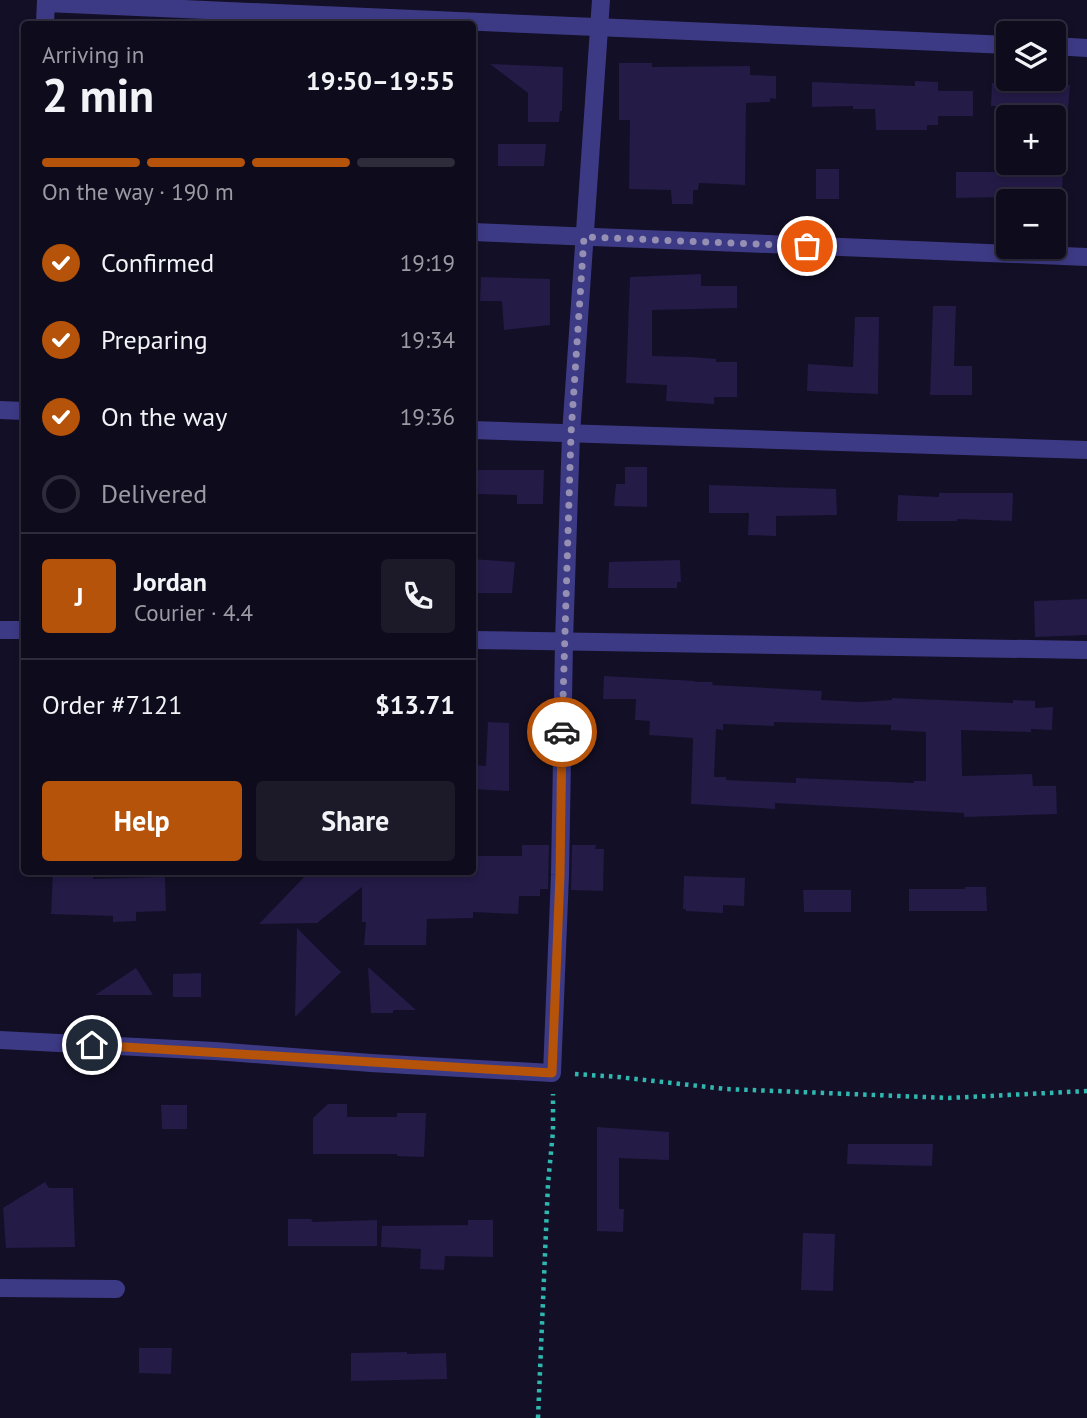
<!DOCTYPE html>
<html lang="en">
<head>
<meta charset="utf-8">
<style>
	body { margin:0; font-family:"PT Sans",sans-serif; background:#1c1929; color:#f1f3f6; height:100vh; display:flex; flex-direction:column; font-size:26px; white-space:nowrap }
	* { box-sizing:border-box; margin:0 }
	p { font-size:23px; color:#9b9ba3 }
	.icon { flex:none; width:38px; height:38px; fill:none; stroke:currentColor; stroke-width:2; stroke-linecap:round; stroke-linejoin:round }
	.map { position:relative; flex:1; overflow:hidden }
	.side { position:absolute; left:21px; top:21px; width:455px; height:854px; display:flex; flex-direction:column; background:#0e0b1c; border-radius:7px; box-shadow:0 4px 10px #0003,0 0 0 2px #2e2b3b }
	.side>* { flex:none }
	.buttons { position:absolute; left:996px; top:21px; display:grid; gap:14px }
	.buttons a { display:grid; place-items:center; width:70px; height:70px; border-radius:7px; background:#0e0b1c; box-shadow:0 4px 10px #0003,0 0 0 2px #2e2b3b; font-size:35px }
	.pin { position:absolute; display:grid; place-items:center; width:60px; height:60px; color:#fff; margin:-30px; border:4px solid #fff; border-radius:50%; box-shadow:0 2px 7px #0007 }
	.courier { position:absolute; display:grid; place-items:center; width:70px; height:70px; margin:-35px; border:5px solid #b45309; border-radius:50%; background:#fff; color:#222; box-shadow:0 2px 9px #0007 }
	.overview em { font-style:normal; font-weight:600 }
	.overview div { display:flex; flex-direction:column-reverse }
	.overview { display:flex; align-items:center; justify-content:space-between; height:119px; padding:0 21px }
	h1 { font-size:46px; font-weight:600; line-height:52px }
	.bar { display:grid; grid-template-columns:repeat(4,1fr); gap:10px 7px; align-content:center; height:84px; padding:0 21px }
	.bar i { height:9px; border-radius:5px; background:#2e2b3b }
	.bar .active { background:#b45309 }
	.bar p { grid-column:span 4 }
	.line { display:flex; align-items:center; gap:18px; padding:0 21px; border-top:2px solid #2e2b3b }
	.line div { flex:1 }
	.round { display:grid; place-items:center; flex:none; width:74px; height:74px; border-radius:7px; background:#1c1929 }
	ol { padding:0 21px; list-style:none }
	li { display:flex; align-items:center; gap:21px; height:77px }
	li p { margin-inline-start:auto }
	li .icon { padding:7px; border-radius:50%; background:#b45309; color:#fff; stroke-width:4 }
	li:last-child { color:#9b9ba3 }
	li i { width:38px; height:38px; border:4px solid #2e2b3b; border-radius:50% }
	.action { display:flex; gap:14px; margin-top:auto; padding:14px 21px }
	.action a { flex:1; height:80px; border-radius:7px; background:#b45309; color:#fff; font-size:28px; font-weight:600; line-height:80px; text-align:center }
	.action a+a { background:#1c1929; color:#f1f3f6 }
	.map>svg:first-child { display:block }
	.building { fill:#241b47; fill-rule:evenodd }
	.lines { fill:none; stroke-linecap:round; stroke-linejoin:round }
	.path { stroke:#2fb8b0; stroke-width:4.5; stroke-dasharray:3.5 5; stroke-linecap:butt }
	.minor { stroke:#3d3a85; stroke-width:18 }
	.done { stroke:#948fb3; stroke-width:7; stroke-dasharray:0 12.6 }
	.route { stroke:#b45309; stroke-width:9 }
</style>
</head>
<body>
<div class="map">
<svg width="1087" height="1418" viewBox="0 0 1087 1418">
	<rect width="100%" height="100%" fill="#130f26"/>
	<g class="building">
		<polygon points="619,63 652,63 652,67 750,66 750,75 776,76 776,99 770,98 770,102 746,103 745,185 699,183 698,190 693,190 693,204 672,204 671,190 629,189 630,120 619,120"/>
		<polygon points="490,64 563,67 562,111 560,111 559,122 528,122 528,93"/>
		<polygon points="915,81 938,82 938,91 973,91 973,116 938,116 938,125 927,125 927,130 876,130 875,109 853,109 853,106 812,107 812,82 915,86"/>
		<polygon points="992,83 1070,85 1068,109 991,106"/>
		<polygon points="498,144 546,144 544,166 498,166"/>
		<polygon points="1003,164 1063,165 1062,196 1028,196 1028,201 1003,201 1003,197 956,198 956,172 1003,172"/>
		<rect x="816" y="169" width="23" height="30"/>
		<polygon points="701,274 701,286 737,286 737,308 652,310 652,356 691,357 716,359 716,362 737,362 737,397 714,397 714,404 666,401 667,385 626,383 630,277"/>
		<polygon points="481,277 550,279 550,325 504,330 502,301 480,301"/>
		<polygon points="933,306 956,306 954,366 972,366 972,395 930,395"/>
		<polygon points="855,317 879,317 878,394 807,391 808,364 853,367"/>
		<polygon points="625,467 647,467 647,507 614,506 616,484 625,484"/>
		<polygon points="478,470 544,470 543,504 517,504 517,495 477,494"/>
		<polygon points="709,485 836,489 837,515 776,516 776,536 748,535 749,513 709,513"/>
		<polygon points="939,493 1013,493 1012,521 957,519 957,521 897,521 898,495 939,497"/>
		<polygon points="472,559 515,562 512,593 472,593"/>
		<polygon points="680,560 681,582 677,582 677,588 608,588 609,562"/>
		<polygon points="1087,599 1087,635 1035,637 1034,601"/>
		<path d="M604 676 695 681V682H713L712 685 822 691 821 700 861 702 892 700V698L1013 703V700L1035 701V708L1053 707 1052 730 1031 729V732L961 730 962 776 1032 774 1033 786H1056L1057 814 964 817V813L775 803V809L691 804 693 738 649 735 650 721 635 720 636 699H603ZM774 722 891 725V730L926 732V781H914V783L796 778V783L726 780V777H714L716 729 723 730V724L774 726Z"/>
		<polygon points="488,722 509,723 509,791 472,789 472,765 486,766"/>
		<polygon points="522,845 549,845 548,889 540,889 540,896 519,896 518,914 473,912 473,918 427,919 426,945 364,945 366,922 362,922 362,887 317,923 259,924 309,872 329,872 329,877 397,873 472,875 472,856 522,856"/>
		<polygon points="572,845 596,845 595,849 604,849 603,891 571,890"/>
		<polygon points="53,872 93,872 93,879 165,877 166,911 136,912 136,921 113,922 113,916 51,914"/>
		<polygon points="684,876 745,878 744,906 723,905 723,913 686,911 686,909 683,909"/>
		<polygon points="965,887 986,887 987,911 909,911 909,889 965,889"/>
		<polygon points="803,890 851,890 851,912 804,912"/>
		<polygon points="297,928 341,972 295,1017"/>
		<polygon points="368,967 416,1010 393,1010 393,1013 371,1013"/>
		<polygon points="136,968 153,995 95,995"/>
		<polygon points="201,973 201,997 173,997 173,974"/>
		<polygon points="328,1104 347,1104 347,1117 397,1117 397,1113 426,1113 424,1157 397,1156 397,1154 313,1154 313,1118"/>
		<polygon points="161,1105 187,1105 187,1129 162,1129"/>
		<polygon points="597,1127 669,1132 669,1160 619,1158 619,1209 624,1209 623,1232 597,1231"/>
		<polygon points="848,1144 933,1144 932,1166 847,1164"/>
		<polygon points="45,1182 49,1188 73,1188 75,1247 6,1248 3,1208"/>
		<polygon points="288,1219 311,1219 313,1222 377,1220 377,1246 288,1246"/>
		<polygon points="468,1220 493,1220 493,1257 445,1256 444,1270 420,1269 421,1249 381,1247 382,1226 468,1225"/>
		<polygon points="803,1233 835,1234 833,1291 801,1290"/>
		<polygon points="139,1348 172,1348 171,1374 139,1373"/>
		<polygon points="407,1352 407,1354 446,1353 447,1379 351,1381 351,1353"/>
	</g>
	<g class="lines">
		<g class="path">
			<polyline points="575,1074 618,1077 726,1089 949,1098 1087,1091"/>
			<polyline points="538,1418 548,1184 553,1131 553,1094"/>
		</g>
		<g class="minor">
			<polyline points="46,3 1008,45"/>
			<polyline points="45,24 46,0"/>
			<polyline points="1054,46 1087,48"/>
			<polyline points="472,232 1087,257"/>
			<polyline points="0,410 24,411"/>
			<polyline points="472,430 1087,450"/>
			<polyline points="0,630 24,630"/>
			<polyline points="472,640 1087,650"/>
			<polyline points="0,1040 215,1051 371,1063 552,1073 560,875 564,641 571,434 601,0"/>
			<polyline points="0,1288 116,1289"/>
		</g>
	</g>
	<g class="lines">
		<polyline class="done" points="562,732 571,434 584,237 807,246"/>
		<polyline class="route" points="92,1045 552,1073 560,875 562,732"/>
	</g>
</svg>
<div class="buttons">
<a><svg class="icon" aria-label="layers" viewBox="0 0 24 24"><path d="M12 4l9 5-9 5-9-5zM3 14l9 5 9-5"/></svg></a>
<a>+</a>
<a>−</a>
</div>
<div class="pin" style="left:807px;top:246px;background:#ea580c"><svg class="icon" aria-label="bag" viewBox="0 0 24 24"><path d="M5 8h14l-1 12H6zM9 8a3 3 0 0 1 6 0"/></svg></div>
<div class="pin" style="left:92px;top:1045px;background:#1f2937"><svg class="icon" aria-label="home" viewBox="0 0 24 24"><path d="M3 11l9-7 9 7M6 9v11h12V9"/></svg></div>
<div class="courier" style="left:562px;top:732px"><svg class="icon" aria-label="car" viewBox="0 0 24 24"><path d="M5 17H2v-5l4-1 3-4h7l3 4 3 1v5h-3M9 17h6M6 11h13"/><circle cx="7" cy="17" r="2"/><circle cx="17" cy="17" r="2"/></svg></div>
<section class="side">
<div class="overview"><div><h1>2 min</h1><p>Arriving in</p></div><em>19:50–19:55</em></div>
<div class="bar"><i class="active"></i><i class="active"></i><i class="active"></i><i></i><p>On the way · 190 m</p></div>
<ol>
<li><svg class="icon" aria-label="check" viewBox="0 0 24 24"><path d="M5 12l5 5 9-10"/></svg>Confirmed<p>19:19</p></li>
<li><svg class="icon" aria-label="check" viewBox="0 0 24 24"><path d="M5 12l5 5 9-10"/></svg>Preparing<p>19:34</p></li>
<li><svg class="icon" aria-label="check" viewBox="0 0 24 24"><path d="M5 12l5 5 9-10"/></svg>On the way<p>19:36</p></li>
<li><i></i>Delivered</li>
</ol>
<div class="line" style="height:126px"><b class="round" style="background:#b45309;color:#fff">J</b><div><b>Jordan</b><p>Courier · 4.4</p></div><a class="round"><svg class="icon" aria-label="phone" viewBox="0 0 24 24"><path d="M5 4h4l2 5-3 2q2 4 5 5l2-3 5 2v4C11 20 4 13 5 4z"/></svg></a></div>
<div class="line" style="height:91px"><div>Order #7121</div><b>$13.71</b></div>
<div class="action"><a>Help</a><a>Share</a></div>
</section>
</div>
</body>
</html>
